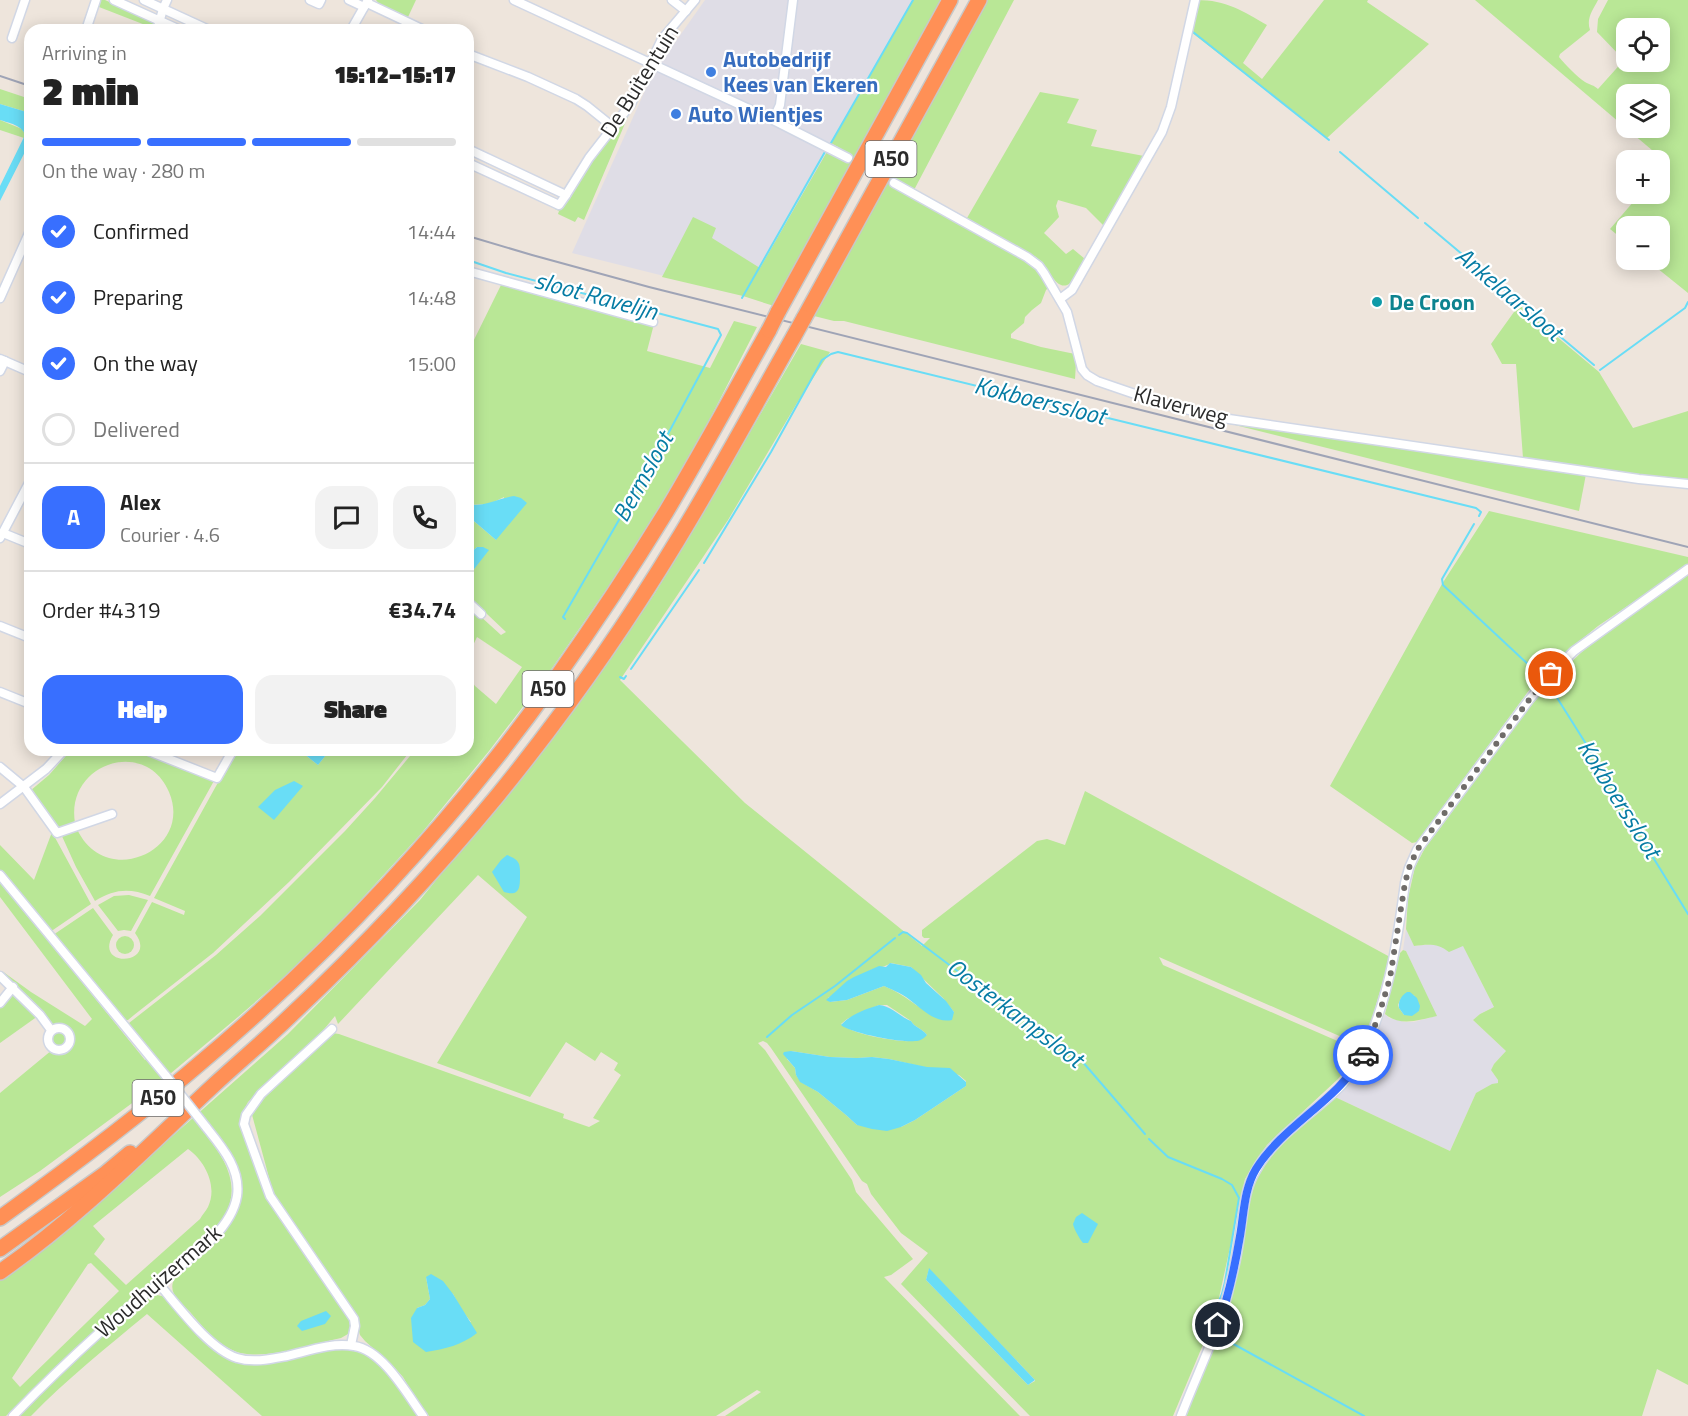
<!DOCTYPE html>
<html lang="en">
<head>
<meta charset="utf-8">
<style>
	body { margin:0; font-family:"Titillium Web",sans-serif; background:#f2f2f2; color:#222; height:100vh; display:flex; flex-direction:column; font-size:22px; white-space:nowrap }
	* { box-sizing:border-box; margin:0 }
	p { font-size:20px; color:#767676 }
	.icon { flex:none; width:33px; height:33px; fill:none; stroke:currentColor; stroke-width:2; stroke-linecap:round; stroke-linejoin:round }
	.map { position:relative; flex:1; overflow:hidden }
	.details { position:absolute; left:24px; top:24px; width:450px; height:732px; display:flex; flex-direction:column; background:#fff; border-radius:18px; box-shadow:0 3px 15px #0003 }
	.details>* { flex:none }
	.buttons { position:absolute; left:1616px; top:18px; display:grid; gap:12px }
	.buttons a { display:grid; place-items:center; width:54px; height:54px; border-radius:12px; background:#fff; box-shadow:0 3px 15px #0003; font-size:30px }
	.pin { position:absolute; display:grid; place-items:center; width:51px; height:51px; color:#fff; margin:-26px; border:3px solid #fff; border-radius:50%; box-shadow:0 2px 6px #0007 }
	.courier { position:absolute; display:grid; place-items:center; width:60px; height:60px; margin:-30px; border:4px solid #386fff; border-radius:50%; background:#fff; color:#222; box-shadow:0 2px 8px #0007 }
	.overview em { font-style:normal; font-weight:800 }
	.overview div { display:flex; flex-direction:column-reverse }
	.overview { display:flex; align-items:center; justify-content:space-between; height:102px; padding:0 18px }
	h1 { font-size:39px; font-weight:800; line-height:45px }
	.bar { display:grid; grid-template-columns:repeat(4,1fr); gap:9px 6px; align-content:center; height:72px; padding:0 18px }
	.bar i { height:8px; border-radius:4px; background:#e0e0e0 }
	.bar .on { background:#386fff }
	.bar p { grid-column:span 4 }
	.line { display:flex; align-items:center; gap:15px; padding:0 18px; border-top:2px solid #e0e0e0 }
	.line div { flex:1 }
	.round { display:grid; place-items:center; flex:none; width:63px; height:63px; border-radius:18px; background:#f2f2f2 }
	ol { padding:0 18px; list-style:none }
	li { display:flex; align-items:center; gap:18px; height:66px }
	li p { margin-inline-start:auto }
	li .icon { padding:6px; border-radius:50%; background:#386fff; color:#fff; stroke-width:4 }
	li:last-child { color:#767676 }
	li i { width:33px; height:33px; border:3px solid #e0e0e0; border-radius:50% }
	.cta { display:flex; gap:12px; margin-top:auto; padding:12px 18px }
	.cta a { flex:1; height:69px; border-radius:18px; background:#386fff; color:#fff; font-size:24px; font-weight:800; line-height:69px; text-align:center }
	.cta a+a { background:#f2f2f2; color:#222 }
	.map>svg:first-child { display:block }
	.industrial { fill:#dfdde6 }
	.green { fill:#b9e796; fill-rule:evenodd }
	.water { fill:#69ddf6 }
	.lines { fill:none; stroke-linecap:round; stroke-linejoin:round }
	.stream { stroke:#69ddf6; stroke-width:2 }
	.minor-tunnel { stroke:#c7c0b9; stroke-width:8; stroke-dasharray:8 4; stroke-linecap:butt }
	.minor-casing { stroke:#d1d7e5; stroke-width:11 }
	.motorway-casing { stroke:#c8c8c8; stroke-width:18 }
	.minor { stroke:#fff; stroke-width:8 }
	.motorway { stroke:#ff9056; stroke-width:15 }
	.rail { stroke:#9fa4b6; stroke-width:2 }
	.minor-bridge-casing { stroke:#d1d7e5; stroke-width:11; stroke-linecap:butt }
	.motorway-bridge-casing { stroke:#c8c8c8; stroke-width:18; stroke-linecap:butt }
	.minor-bridge { stroke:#fff; stroke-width:8 }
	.motorway-bridge { stroke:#ff9056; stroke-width:15 }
	.done { stroke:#6f6c69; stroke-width:6; stroke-dasharray:0 10.8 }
	.route { stroke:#386fff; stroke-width:8 }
	.shop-dot { fill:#3f7fe0; stroke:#fff; stroke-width:2 }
	.culture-dot { fill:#0f9aa8; stroke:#fff; stroke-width:2 }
	.labels { text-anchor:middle; stroke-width:4.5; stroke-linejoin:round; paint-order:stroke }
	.shield { fill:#fff; stroke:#6b6b6b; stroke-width:1.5 }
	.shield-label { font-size:21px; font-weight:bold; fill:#2b2b2b }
	.shop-label { font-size:22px; font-weight:bold; fill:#366cbe; stroke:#fff; text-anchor:start }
	.street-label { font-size:22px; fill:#2b2b2b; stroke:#fff }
	.culture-label { font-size:22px; font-weight:bold; fill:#0d838f; stroke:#fff; text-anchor:start }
	.water-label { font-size:24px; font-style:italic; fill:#067ca4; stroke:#fff }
</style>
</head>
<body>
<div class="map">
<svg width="1688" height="1416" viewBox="0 0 1688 1416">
	<rect width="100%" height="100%" fill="#eee5dc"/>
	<g class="industrial">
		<polygon points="705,0 915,0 752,298 572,253 652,75"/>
		<polygon points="1406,929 1414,946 1434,944 1444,947 1463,945 1494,1007 1480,1014 1473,1020 1506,1051 1494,1064 1491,1070 1498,1080 1498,1083 1476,1093 1450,1151 1335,1097 1362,1068 1385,1014 1389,1018 1405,1022 1414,1022 1436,1016 1406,951 1403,950"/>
	</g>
	<g class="green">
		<polygon points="101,0 105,0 153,22 154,24 153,28 99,7"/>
		<polygon points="376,0 416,0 408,17 379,4"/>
		<polygon points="913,0 943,0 774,306 743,296 662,277 693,217 716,228 712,238 760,268 828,150 846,161 850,154 831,143"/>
		<polygon points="988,0 1014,0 914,190 892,186 1034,265 1049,287 1046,290 1041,303 1032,310 1025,317 1024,323 1011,334 1011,338 1041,347 1075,354 1076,363 1075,379 844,321 834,321 814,316"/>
		<path d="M1197 0C1226 0 1243 11 1267 25L1243 63 1262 79 1324 0H1368L1367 2 1429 44 1327 138 1191 32Z"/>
		<path d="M1475 0H1598C1593 10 1586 18 1590 30L1560 54 1559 57C1565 64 1577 77 1585 82 1590 85 1594 85 1598 89L1624 60 1597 32 1598 19 1608 0H1688V293L1647 260H1659V226H1626V242L1610 229 1640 194H1659V171L1666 162ZM1659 28V62H1626V28ZM1626 94H1659V128H1626Z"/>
		<polygon points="0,89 30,99 30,113 0,104"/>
		<path d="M1040 92 1079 99 1067 123 1097 130 1091 146 1144 156 1104 226 1086 208 1058 200 1056 206 1059 217 1044 233 1066 254 1073 249 1085 259C1081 265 1075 281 1069 284 1057 292 1048 268 1042 262 1041 261 1035 256 1034 256L967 218Z"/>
		<polygon points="632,107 584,220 578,217 575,222 558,214 559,211 555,209 554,206"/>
		<polygon points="0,120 22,129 25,134 24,138 0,130"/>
		<path d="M502 283 555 300 654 324 647 351 710 368 734 321 757 327 696 446 661 505 624 564 548 674 489 751 420 835 347 915 291 971 238 1017 158 1084 40 1171 0 1197V1093L52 1050C62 1053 70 1050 72 1039 71 1028 64 1023 54 1026L2 971 31 992 85 1026 92 1019 0 897V881L145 1060 150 1055 129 1025V1023L216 955 260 916 345 831 375 798 415 750H468V676L475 686 496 704 522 667 477 637 468 656V605L501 635 506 632 468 596V577L488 550 477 547 468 555V516L496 540 504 497 490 504 468 505V352Z"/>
		<polygon points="1519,305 1599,372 1633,428 1688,411 1688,479 1635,474 1523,458 1516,364 1502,364 1491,344"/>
		<path d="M801 344 830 352 797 403 728 520 620 680 745 803 922 946 930 938H924L922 936V930L1037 841 1047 839 1065 845 1085 791 1390 957 1372 1019 1360 1045 1159 957 1163 965 1349 1046 1355 1052 1346 1069 1338 1079 1267 1145 1245 1179 1215 1316 1173 1416H1030L901 1284 928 1253 901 1233 871 1194 867 1184 862 1181 771 1048 767 1043 763 1041 758 1043 765 1050 852 1180 856 1192 913 1259 891 1275 884 1277 1020 1416H725L761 1392 757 1390 716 1416H429L417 1401 403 1377 394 1367 365 1341 360 1335 353 1309 274 1196 251 1111 332 1033 339 1034 564 1114 563 1118 589 1127 600 1121 593 1118 621 1075 614 1070 618 1063 601 1052 595 1061 566 1042 530 1097 437 1063 527 917 478 875 338 1024 335 1016 321 1033 248 1102 243 1112 263 1188 270 1204 351 1322 352 1328 348 1334 341 1338C311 1344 257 1364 230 1349 214 1341 202 1326 190 1312 182 1304 169 1295 173 1282 177 1270 192 1261 201 1253 251 1211 254 1180 212 1130L206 1135C222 1155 238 1179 229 1206 218 1239 182 1259 156 1280 135 1296 115 1313 96 1331 65 1358 36 1387 6 1416H0V1279L39 1249 151 1155 288 1034 420 900 545 747 583 697 614 654 655 593 698 522ZM891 963 911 967 943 998 954 1012 941 1019C919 1010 905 994 884 986L847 1000 830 1002 828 998C842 990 854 979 869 971 876 967 884 968 891 963ZM879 1005H887L911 1021C914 1027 923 1029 927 1035 921 1037 911 1042 904 1041 889 1040 852 1034 841 1024L847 1019ZM791 1051 830 1057 857 1058 872 1057 889 1059 959 1075 966 1081V1086L915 1120 901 1127 857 1125 846 1115 818 1092 801 1082 796 1075 795 1068 787 1059ZM188 1149C205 1161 218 1186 208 1207 206 1211 202 1215 200 1219L126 1285 94 1254 105 1239 93 1226ZM91 1263 119 1291 20 1387 12 1378 88 1264ZM929 1269 1035 1380V1381L1028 1385 926 1280ZM426 1277 453 1294 461 1309 471 1322 417 1308 425 1305 430 1299Z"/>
		<polygon points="1225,421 1586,474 1579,511 1235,425"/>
		<polygon points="1489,511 1688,557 1688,565 1598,626 1544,670 1417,842 1412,843 1330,786 1442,584"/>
		<path d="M1688 574V1385L1657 1369 1642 1416H1183L1220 1327 1229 1309 1252 1191C1265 1151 1303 1123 1335 1097L1450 1151 1476 1093 1492 1084 1498 1083V1080L1491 1070 1494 1064 1506 1051 1473 1020 1480 1014 1494 1007 1463 946 1449 952C1438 943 1428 944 1414 946L1406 929 1408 898 1415 867 1425 848C1473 787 1513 719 1568 665 1603 630 1648 603 1688 574Z"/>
		<path d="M71 750H138L215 779 150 896C130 888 114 889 95 901L76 867 61 834 77 829C105 890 194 851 169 792 146 737 65 763 75 823L57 828 30 791 49 775Z"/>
		<path d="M236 750H299L318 765 330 750H411L382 787 289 882 213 953 134 1015 128 1020H124L53 935 93 908 113 935C93 969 159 965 135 933L152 902 184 915 185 911 154 898Z"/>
		<polygon points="52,832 91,904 50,932 0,872 0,845 34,880"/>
		<polygon points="129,895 148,900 131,931 124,930 118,931 98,905 114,896"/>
		<circle cx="125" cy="945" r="9"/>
		<path d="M1403 950 1406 951 1437 1016C1419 1020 1400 1027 1385 1014L1400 953ZM1414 995 1419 1011 1404 1015 1399 1008 1398 1005 1401 998Z"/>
		<polygon points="8,985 38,1016 0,1043 0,996"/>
		<circle cx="59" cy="1038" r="9"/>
		<path d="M157 1295 166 1297 212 1346 244 1362 334 1349 358 1350 372 1357 387 1371 419 1416H262L147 1314C107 1347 67 1379 31 1416H17L92 1344 148 1298Z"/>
	</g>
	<g class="water">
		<path d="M0 104 30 113V142L0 201V186L25 135C22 125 9 123 0 120Z"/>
		<path d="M514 496 521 498 527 503 496 540 468 516V505C488 506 496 499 514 496Z"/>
		<polygon points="477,547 483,547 489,550 468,577 468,555"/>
		<polygon points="299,750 330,750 318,765"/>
		<polygon points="294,781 303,786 274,820 258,807 275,790"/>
		<path d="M507 855C512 857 517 859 519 864 520 867 520 871 520 874 520 887 520 897 504 892L492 872 501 860Z"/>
		<path d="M890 963 911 967 921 975 926 983 946 1001 954 1012 952 1020C934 1024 919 1006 906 997 900 993 891 989 884 986L847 1000 830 1002 826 1000 847 981 854 977 879 966 886 967Z"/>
		<path d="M1407 992H1410L1417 998 1420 1006 1419 1011 1412 1016 1404 1015 1399 1008C1398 1001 1401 996 1407 992Z"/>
		<path d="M879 1005C892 1006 900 1017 911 1021 914 1027 923 1029 927 1035 923 1039 920 1041 915 1041 901 1043 850 1033 841 1025 851 1014 866 1009 879 1005Z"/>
		<polygon points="791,1051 830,1057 857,1058 872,1057 889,1059 927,1067 950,1068 966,1082 966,1086 915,1120 901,1127 887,1131 872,1129 857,1125 846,1115 818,1092 800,1082 796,1075 795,1068 783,1054 784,1052"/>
		<path d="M1082 1213 1098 1224 1088 1243H1083C1079 1238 1074 1229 1073 1224L1076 1217Z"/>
		<polygon points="929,1268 1035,1380 1028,1385 926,1280"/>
		<path d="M431 1274 443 1281 453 1294 477 1333C462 1345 445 1349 426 1352L413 1342 411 1318 417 1308 425 1305 430 1299 426 1277Z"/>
		<polygon points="326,1311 331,1316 325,1324 302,1331 297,1326 301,1321"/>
	</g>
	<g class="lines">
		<g class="stream">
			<polyline points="1193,32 1329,140"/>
			<polyline points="831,143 913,0"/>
			<polyline points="1340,152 1418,218"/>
			<polyline points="1425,223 1594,365"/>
			<polyline points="468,260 506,273 718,329 721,335 661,447 563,617 565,619"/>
			<polyline points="742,298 826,150"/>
			<polyline points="1600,370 1685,308 1688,302"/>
			<polyline points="1474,524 1442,579 1443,585 1530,666"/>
			<polyline points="704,563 771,452 822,360 831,354 838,352 1476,508 1481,512 1479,516"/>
			<polyline points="631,669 699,570"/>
			<polyline points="1537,672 1543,677"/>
			<polyline points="620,677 624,679 626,676"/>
			<polyline points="1549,685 1644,836 1646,846 1688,914"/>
			<polyline points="899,935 903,932 907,933 956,970 1075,1053 1145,1134"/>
			<polyline points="767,1037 792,1015 835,986 895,938"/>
			<polyline points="1149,1139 1168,1157 1222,1179 1232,1185 1239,1198 1225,1282 1222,1294 1207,1329 1210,1331"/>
			<polyline points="1219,1336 1364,1416"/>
		</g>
		<polyline class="minor-tunnel" points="856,162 894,183"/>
		<g class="minor-casing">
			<g id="minor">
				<polyline points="114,0 180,30"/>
				<polyline points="144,0 209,30"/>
				<polyline points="310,0 319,4 321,0"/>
				<polyline points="349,0 364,7"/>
				<polyline points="514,0 773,120 848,158"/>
				<polyline points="672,0 686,11"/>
				<polyline points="367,3 424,30"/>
				<polyline points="86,30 96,0"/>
				<polyline points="157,30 163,9 167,0"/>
				<polyline points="351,30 368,0"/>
				<polyline points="12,38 25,0"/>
				<polyline points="468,54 528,77 576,99 587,106 613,127"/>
				<polyline points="773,120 780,105 793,0"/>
				<polyline points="468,149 566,195 559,205 468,163"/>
				<polyline points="894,183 1027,257 1039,266 1044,273 1067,312 1082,369 1087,375 1097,381 1167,405 1229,419 1639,479 1688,484"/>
				<polyline points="566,195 589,158 631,104 662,39 695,0"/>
				<polyline points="468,271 653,322"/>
				<polyline points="0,298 30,231"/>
				<polyline points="1060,299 1072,290 1162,132 1171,107 1195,0"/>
				<polyline points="0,359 30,372"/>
				<polyline points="0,371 5,361"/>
				<polyline points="3,533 30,544"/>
				<polyline points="0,538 30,481"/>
				<polyline points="468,602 481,614"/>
				<polyline points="0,626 30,638"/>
				<polyline points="0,692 30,704"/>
				<polyline points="146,750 217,778 233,750"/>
				<polyline points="0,767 24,787 57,833 112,814"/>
				<polyline points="0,804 46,769 64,750"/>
				<polyline points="0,875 166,1076"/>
				<polyline points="0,976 40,1015 51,1030"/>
				<polyline points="0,1003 13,987"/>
				<circle cx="59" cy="1039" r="11"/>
				<polyline points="332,1029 261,1094 246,1115 244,1124 270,1196 354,1319 355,1326 351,1345"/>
				<path d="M158 1283C178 1306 209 1349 237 1358 253 1363 271 1359 287 1356 308 1351 332 1342 354 1346 383 1350 407 1394 423 1416"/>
				<path d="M13 1416C41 1387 69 1360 99 1333 118 1316 139 1299 159 1283 185 1261 231 1233 237 1196 241 1169 222 1147 206 1127"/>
				<path d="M1181 1416C1198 1371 1221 1327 1231 1280 1236 1262 1239 1244 1241 1227 1244 1209 1245 1190 1254 1174 1273 1136 1314 1114 1343 1084 1355 1070 1363 1054 1370 1037 1391 987 1398 936 1405 883L1409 868 1417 850 1529 700 1551 674 1574 651 1688 569"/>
			</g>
		</g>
		<g class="motorway-casing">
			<g id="motorway">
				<polyline points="778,312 950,0"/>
				<polyline points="804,318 979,0"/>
				<path d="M0 1218C68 1169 135 1119 198 1065 329 955 455 820 554 681 593 626 631 569 666 512 702 452 735 391 769 330"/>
				<polyline points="0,1249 106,1173 130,1153"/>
				<path d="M0 1272C79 1217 145 1149 215 1084 240 1061 265 1040 289 1017 363 948 433 874 498 795 563 715 623 630 677 541 718 474 755 405 794 336"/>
			</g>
		</g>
		<use href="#minor" class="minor"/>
		<use href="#motorway" class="motorway"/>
		<g class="rail">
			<polyline points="0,76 30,86"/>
			<polyline points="468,236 532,255 649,287 1688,547"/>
		</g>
		<g class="minor-bridge-casing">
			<polyline id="minor-bridge" points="166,1076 206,1127"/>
		</g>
		<g class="motorway-bridge-casing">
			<g id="motorway-bridge">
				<polyline points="769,330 778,312"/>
				<polyline points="794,336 804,318"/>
			</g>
		</g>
		<use href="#minor-bridge" class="minor-bridge"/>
		<use href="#motorway-bridge" class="motorway-bridge"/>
	</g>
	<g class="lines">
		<polyline class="done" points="1363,1055 1378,1018 1390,978 1405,883 1409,868 1417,850 1529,700 1551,674"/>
		<path class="route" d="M1218 1325C1229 1296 1235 1266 1240 1236 1244 1213 1244 1189 1256 1169 1284 1124 1337 1102 1363 1055"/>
	</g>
	<g class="shop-dot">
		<circle cx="711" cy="72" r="6"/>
		<circle cx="676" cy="114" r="6"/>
	</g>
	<circle class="culture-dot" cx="1377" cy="302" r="6"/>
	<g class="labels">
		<g class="shield">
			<rect x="865.5" y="141" width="51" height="36" rx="4.5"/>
			<rect x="522.5" y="671" width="51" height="36" rx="4.5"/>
			<rect x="132.5" y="1080" width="51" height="36" rx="4.5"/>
		</g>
		<g class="shield-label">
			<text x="891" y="166">A50</text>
			<text x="548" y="696">A50</text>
			<text x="158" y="1105">A50</text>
		</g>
		<g class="shop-label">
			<text x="723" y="67">Autobedrijf<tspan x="723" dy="25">Kees van Ekeren</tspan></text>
			<text x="688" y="122">Auto Wientjes</text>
		</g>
		<g class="street-label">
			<text transform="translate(639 81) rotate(-58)" y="8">De Buitentuin</text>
			<text transform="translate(1181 405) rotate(15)" y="8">Klaverweg</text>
			<text transform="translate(158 1281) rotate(-41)" y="8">Woudhuizermark</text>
		</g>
		<g class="culture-label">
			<text x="1389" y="310">De Croon</text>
		</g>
		<g class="water-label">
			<text transform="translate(1509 294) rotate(40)" y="8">Ankelaarsloot</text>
			<text transform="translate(596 296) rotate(15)" y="8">sloot Ravelijn</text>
			<text transform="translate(1040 401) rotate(14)" y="8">Kokboerssloot</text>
			<text transform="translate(643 477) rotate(-61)" y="8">Bermsloot</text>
			<text transform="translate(1619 799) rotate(58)" y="8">Kokboerssloot</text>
			<text transform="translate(1015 1013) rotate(37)" y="8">Oosterkampsloot</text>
		</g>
	</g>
</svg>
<div class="buttons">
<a><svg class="icon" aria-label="locate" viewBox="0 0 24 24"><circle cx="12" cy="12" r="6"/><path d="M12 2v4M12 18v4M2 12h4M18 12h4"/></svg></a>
<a><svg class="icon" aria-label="layers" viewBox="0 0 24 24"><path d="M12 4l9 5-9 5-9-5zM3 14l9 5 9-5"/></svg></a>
<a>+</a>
<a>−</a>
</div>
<div class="pin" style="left:1551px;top:674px;background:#ea580c"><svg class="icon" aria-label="bag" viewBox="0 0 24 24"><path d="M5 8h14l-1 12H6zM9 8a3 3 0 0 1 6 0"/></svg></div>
<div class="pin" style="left:1218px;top:1325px;background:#1f2937"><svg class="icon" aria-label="home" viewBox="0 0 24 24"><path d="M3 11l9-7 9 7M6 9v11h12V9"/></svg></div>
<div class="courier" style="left:1363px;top:1055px"><svg class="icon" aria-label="car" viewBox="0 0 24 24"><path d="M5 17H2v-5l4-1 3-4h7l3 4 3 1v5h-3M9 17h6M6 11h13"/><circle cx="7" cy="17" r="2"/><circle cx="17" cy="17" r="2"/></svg></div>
<section class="details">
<div class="overview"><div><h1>2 min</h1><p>Arriving in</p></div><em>15:12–15:17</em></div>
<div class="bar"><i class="on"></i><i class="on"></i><i class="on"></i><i></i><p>On the way · 280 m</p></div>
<ol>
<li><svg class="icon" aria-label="check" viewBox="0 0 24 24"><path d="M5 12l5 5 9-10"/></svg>Confirmed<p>14:44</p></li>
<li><svg class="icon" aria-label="check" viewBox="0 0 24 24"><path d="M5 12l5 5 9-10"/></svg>Preparing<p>14:48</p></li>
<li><svg class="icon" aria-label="check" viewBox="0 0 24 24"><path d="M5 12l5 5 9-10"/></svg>On the way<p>15:00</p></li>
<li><i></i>Delivered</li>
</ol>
<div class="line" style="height:108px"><b class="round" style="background:#386fff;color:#fff">A</b><div><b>Alex</b><p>Courier · 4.6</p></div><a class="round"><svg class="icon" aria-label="chat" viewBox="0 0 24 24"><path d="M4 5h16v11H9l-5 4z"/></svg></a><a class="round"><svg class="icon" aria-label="phone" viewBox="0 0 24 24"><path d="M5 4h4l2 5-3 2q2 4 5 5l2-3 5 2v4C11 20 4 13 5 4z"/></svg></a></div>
<div class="line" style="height:78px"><div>Order #4319</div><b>€34.74</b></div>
<div class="cta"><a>Help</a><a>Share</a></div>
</section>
</div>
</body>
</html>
